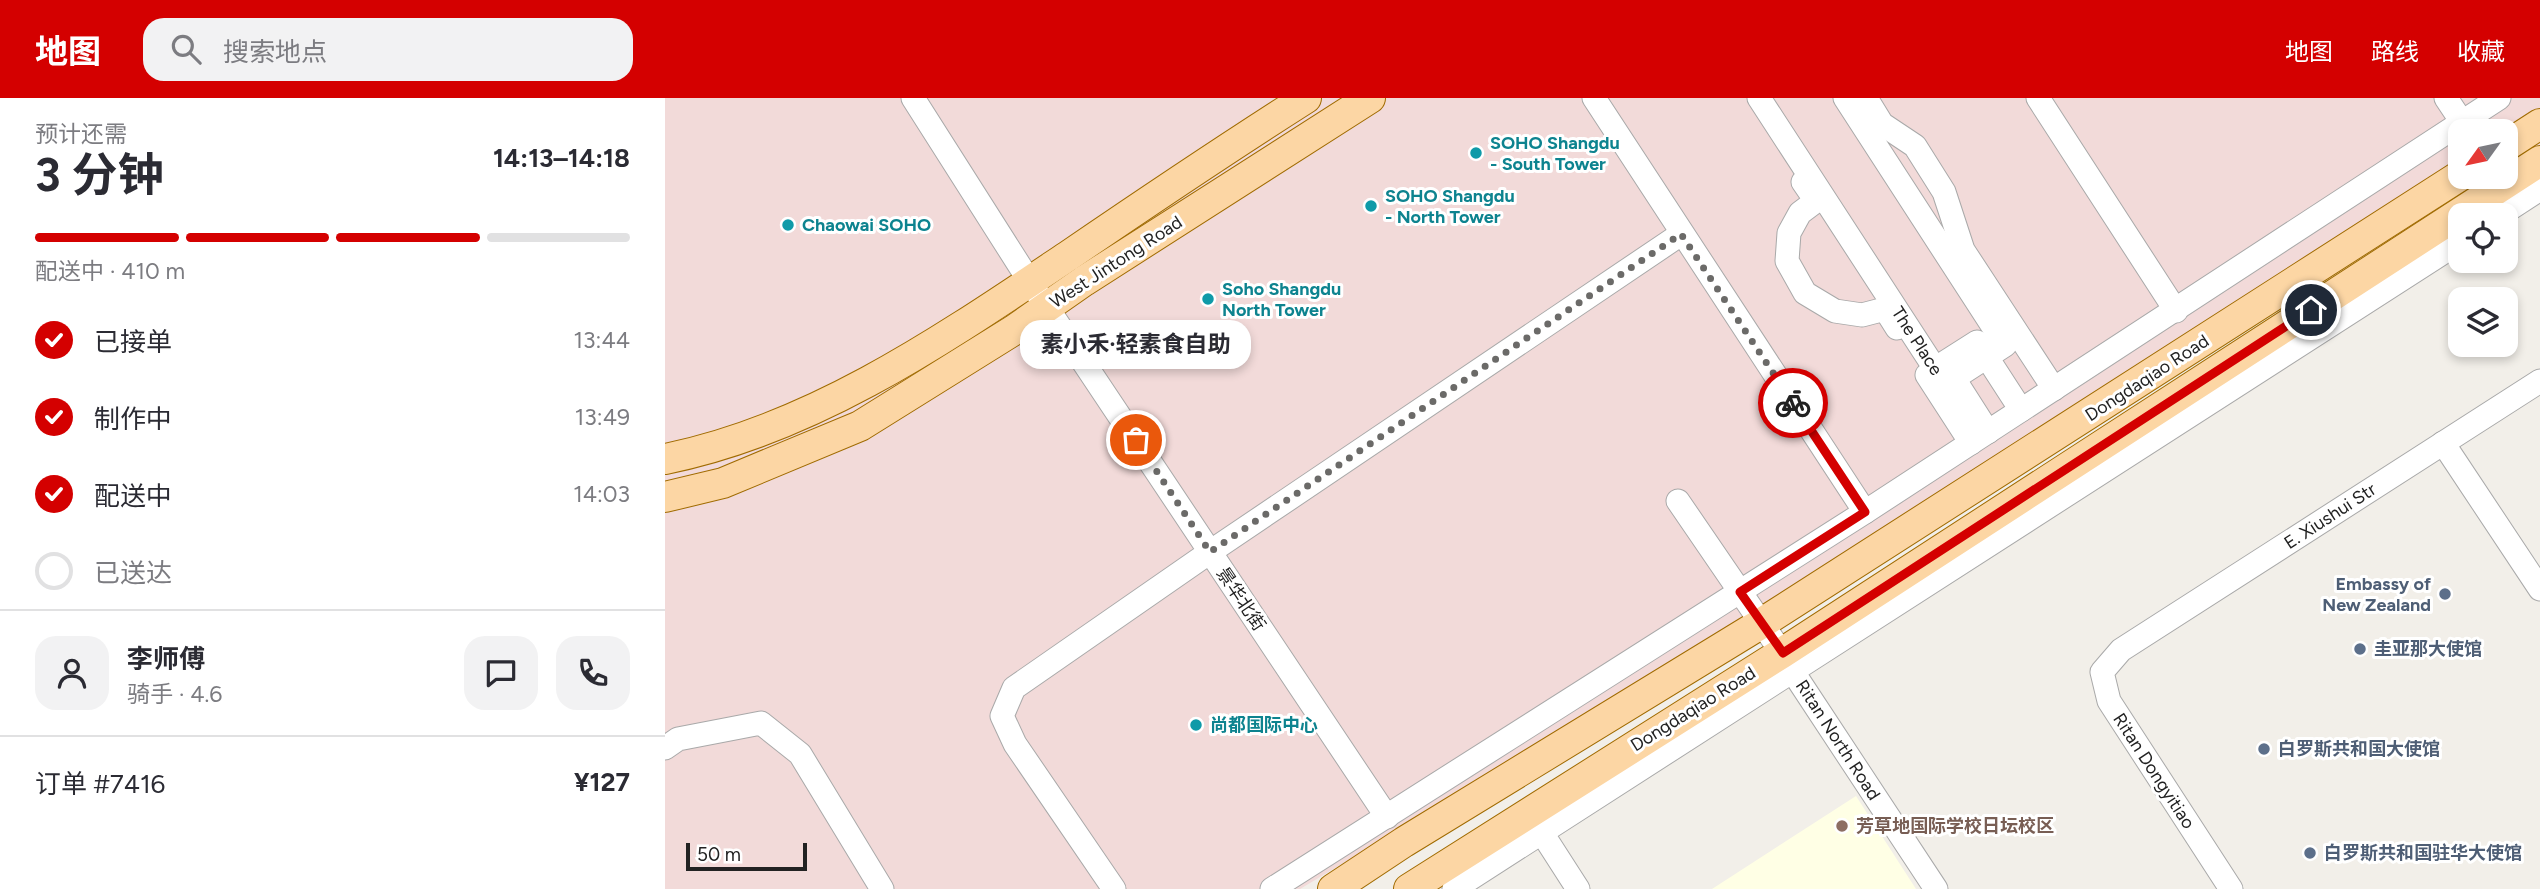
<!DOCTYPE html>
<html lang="zh">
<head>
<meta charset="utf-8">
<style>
	body { margin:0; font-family:Figtree,"Noto Sans SC",sans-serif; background:#f2f2f3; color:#2b2b33; height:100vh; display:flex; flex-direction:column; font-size:26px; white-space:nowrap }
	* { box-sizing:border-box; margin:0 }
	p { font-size:23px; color:#7c7c81 }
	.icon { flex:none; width:38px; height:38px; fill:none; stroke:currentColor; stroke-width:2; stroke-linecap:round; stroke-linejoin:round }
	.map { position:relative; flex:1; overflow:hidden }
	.side { display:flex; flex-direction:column; background:#fff; width:665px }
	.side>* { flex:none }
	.needle { width:46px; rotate:237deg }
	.controls { position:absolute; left:1783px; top:21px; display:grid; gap:14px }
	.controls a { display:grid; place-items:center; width:70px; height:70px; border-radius:14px; background:#fff; box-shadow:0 4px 10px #0003; font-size:35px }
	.scale { position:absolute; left:21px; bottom:18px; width:121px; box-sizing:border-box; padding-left:7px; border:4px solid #222; border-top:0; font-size:19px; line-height:24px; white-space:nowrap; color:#222; -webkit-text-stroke:5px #fff; paint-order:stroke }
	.pin { position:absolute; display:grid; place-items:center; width:60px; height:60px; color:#fff; margin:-30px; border:4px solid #fff; border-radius:50%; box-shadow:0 2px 7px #0007 }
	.courier { position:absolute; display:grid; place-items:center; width:70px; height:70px; margin:-35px; border:5px solid #d40000; border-radius:50%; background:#fff; color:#222; box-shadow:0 2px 9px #0007 }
	.bubble { position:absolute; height:49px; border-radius:21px; background:#fff; box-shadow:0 4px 10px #0003; font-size:23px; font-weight:700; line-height:49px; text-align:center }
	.headline em { font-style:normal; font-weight:700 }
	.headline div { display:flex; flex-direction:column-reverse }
	.headline { display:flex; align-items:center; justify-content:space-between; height:119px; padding:0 35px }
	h1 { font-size:46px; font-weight:700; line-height:52px }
	.bar { display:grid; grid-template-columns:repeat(4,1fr); gap:10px 7px; align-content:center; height:84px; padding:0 35px }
	.bar i { height:9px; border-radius:5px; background:#e1e1e2 }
	.bar .active { background:#d40000 }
	.bar p { grid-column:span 4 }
	.line { display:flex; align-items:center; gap:18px; padding:0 35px; border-top:2px solid #e1e1e2 }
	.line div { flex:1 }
	.round { display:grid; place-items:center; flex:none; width:74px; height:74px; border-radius:21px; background:#f2f2f3 }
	ol { padding:0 35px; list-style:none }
	li { display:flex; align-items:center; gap:21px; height:77px }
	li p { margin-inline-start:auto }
	li .icon { padding:7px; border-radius:50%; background:#d40000; color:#fff; stroke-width:4 }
	li:last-child { color:#7c7c81 }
	li i { width:38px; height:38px; border:4px solid #e1e1e2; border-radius:50% }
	header { display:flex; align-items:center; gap:42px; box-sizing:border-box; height:98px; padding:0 35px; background:#d40000; color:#fff }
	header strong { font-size:33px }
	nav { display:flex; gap:38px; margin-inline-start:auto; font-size:24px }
	.search { width:490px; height:63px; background:#f2f2f3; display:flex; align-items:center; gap:18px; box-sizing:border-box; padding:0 24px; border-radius:21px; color:#7c7c81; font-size:26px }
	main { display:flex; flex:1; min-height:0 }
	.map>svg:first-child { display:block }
	.commercial { fill:#f2dad9 }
	.education { fill:#ffffe5 }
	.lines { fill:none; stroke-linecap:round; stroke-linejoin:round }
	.minor-casing { stroke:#a9a9a9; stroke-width:25 }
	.major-casing { stroke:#a06b00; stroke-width:32 }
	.minor { stroke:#fff; stroke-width:23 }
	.major { stroke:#fcd6a4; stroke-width:30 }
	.done { stroke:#6b6a68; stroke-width:7; stroke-dasharray:0 12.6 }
	.route { stroke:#d40000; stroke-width:9 }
	.culture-dot { fill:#0f9aa8; stroke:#fff; stroke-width:2.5 }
	.service-dot { fill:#5c6f8a; stroke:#fff; stroke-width:2.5 }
	.education-dot { fill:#8d6e63; stroke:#fff; stroke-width:2.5 }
	.labels { text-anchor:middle; stroke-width:6; stroke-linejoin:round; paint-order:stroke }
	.culture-label { font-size:18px; font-weight:bold; fill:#0d838f; stroke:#fff; text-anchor:start }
	.street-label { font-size:18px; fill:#222; stroke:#fff }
	.service-label { font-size:18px; font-weight:bold; fill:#4e5e75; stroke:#fff; text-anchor:start }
	.education-label { font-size:18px; font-weight:bold; fill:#785e54; stroke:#fff; text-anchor:start }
</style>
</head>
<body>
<header>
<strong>地图</strong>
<div class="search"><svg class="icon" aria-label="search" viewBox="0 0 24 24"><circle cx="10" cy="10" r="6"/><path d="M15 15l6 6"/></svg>搜索地点</div>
<nav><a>地图</a><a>路线</a><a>收藏</a></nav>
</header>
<main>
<section class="side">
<div class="headline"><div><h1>3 分钟</h1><p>预计还需</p></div><em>14:13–14:18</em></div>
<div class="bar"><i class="active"></i><i class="active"></i><i class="active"></i><i></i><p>配送中 · 410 m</p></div>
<ol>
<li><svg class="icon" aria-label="check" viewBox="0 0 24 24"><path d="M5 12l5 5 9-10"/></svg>已接单<p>13:44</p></li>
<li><svg class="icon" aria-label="check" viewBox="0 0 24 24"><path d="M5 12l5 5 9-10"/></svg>制作中<p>13:49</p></li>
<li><svg class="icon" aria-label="check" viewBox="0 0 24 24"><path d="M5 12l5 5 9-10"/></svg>配送中<p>14:03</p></li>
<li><i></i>已送达</li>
</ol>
<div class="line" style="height:126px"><a class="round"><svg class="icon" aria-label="person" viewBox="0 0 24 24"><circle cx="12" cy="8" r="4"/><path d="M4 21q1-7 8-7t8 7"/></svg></a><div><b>李师傅</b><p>骑手 · 4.6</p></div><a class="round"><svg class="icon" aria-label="chat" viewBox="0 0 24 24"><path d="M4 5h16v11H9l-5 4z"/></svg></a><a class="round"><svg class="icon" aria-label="phone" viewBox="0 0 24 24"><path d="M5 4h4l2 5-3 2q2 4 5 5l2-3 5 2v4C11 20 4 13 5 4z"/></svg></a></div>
<div class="line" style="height:91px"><div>订单 #7416</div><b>¥127</b></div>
</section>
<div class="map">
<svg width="1875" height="791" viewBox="0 0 1875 791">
	<rect width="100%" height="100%" fill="#f2efe9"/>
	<polygon class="commercial" points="0,0 1875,0 1875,51 1841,72 1841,33 1796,33 1796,79 1829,79 635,791 0,791"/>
	<polygon class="education" points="1191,698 1251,791 1047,791 1098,758"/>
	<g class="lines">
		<g class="minor-casing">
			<g id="minor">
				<polyline points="248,0 365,184 722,719"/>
				<polyline points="929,0 1200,414"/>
				<polyline points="1094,0 1280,286 1340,247 1180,0"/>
				<polyline points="1201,0 1217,26 1250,48 1279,94 1298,152 1389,291"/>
				<polyline points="1373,0 1511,213"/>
				<polyline points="1781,0 1797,24"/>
				<polyline points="1138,84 1151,103 1135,115 1124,135 1122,163 1140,195 1170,213 1197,217 1220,211 1232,230"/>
				<polyline points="1835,117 1875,91"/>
				<polyline points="1262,277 1306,345"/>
				<polyline points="1323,334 1279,265 1312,244 1356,312"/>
				<polyline points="1778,345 1875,491"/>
				<polyline points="1013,403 1117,555 1128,574 1271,791"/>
				<polyline points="0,650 13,641 96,625 135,656 217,791"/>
				<polyline points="877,735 913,791"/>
				<polyline points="449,791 350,646 337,618 349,590 545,454 1016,136"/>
				<polyline points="607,791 1200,414 1834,0"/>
				<polyline points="789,791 1796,143"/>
				<polyline points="1566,791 1444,603 1437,574 1456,552 1875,283"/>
			</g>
		</g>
		<g class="major-casing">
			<g id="major">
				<polyline points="1841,48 1875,26"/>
				<path d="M0 361C149 331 279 241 403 158 482 104 561 51 641 0"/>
				<polyline points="0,399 58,385 195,328 349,232 419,183 705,0"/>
				<polyline points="668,791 739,744 1097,525 1796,77"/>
				<polyline points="744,791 1117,555 1875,63"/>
			</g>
		</g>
		<use href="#minor" class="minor"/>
		<use href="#major" class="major"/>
	</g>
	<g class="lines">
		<polyline class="done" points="471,342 545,454 1016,136 1128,305"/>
		<polyline class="route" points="1128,305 1200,414 1075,494 1118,555 1646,212"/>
	</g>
	<g class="culture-dot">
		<circle cx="811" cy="55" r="7"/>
		<circle cx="706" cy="108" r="7"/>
		<circle cx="123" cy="127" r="7"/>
		<circle cx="543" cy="201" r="7"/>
		<circle cx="531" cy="627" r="7"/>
	</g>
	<g class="service-dot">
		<circle cx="1780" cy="496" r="7"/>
		<circle cx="1695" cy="551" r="7"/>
		<circle cx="1599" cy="651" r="7"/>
		<circle cx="1645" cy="755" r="7"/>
	</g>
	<circle class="education-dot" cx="1177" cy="728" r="7"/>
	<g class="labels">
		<g class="culture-label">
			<text x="825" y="51">SOHO Shangdu<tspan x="825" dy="21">- South Tower</tspan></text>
			<text x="720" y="104">SOHO Shangdu<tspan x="720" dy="21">- North Tower</tspan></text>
			<text x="137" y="133">Chaowai SOHO</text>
			<text x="557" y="197">Soho Shangdu<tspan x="557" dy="21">North Tower</tspan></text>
			<text x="545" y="633">尚都国际中心</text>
		</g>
		<g class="street-label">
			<text transform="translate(451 164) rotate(-33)" y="6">West Jintong Road</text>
			<text transform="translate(1252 243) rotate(57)" y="6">The Place</text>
			<text transform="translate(1482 280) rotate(-33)" y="6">Dongdaqiao Road</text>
			<text transform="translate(1665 418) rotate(-33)" y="6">E. Xiushui Str</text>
			<text transform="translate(576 501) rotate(56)" y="6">景华北街</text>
			<text transform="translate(1028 611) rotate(-32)" y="6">Dongdaqiao Road</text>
			<text transform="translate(1173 642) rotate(57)" y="6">Ritan North Road</text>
			<text transform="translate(1489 673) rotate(57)" y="6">Ritan Dongyitiao</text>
		</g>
		<g class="service-label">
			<text x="1766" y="492" text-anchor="end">Embassy of<tspan x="1766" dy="21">New Zealand</tspan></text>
			<text x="1709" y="557">圭亚那大使馆</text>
			<text x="1613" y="657">白罗斯共和国大使馆</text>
			<text x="1659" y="761">白罗斯共和国驻华大使馆</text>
		</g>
		<g class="education-label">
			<text x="1191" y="734">芳草地国际学校日坛校区</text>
		</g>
	</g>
</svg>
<div class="controls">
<a><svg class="needle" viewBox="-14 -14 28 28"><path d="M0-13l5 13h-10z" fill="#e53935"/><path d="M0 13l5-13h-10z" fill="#7c7c81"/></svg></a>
<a><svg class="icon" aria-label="locate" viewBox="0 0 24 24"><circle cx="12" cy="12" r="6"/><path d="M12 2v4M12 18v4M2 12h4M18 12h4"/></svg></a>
<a><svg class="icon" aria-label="layers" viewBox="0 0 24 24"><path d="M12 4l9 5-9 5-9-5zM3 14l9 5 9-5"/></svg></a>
</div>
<div class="scale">50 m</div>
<div class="pin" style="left:471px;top:342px;background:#ea580c"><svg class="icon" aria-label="bag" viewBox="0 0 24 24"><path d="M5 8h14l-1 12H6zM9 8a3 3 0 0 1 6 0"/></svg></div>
<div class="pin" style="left:1646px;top:212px;background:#1f2937"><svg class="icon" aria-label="home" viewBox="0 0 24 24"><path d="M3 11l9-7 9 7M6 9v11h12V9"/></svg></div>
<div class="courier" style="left:1128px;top:305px"><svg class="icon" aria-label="bike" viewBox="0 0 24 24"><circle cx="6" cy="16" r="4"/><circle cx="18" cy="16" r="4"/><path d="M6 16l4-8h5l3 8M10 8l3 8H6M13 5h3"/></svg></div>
<div class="bubble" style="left:355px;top:222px;width:231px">素小禾·轻素食自助</div>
</div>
</main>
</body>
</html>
